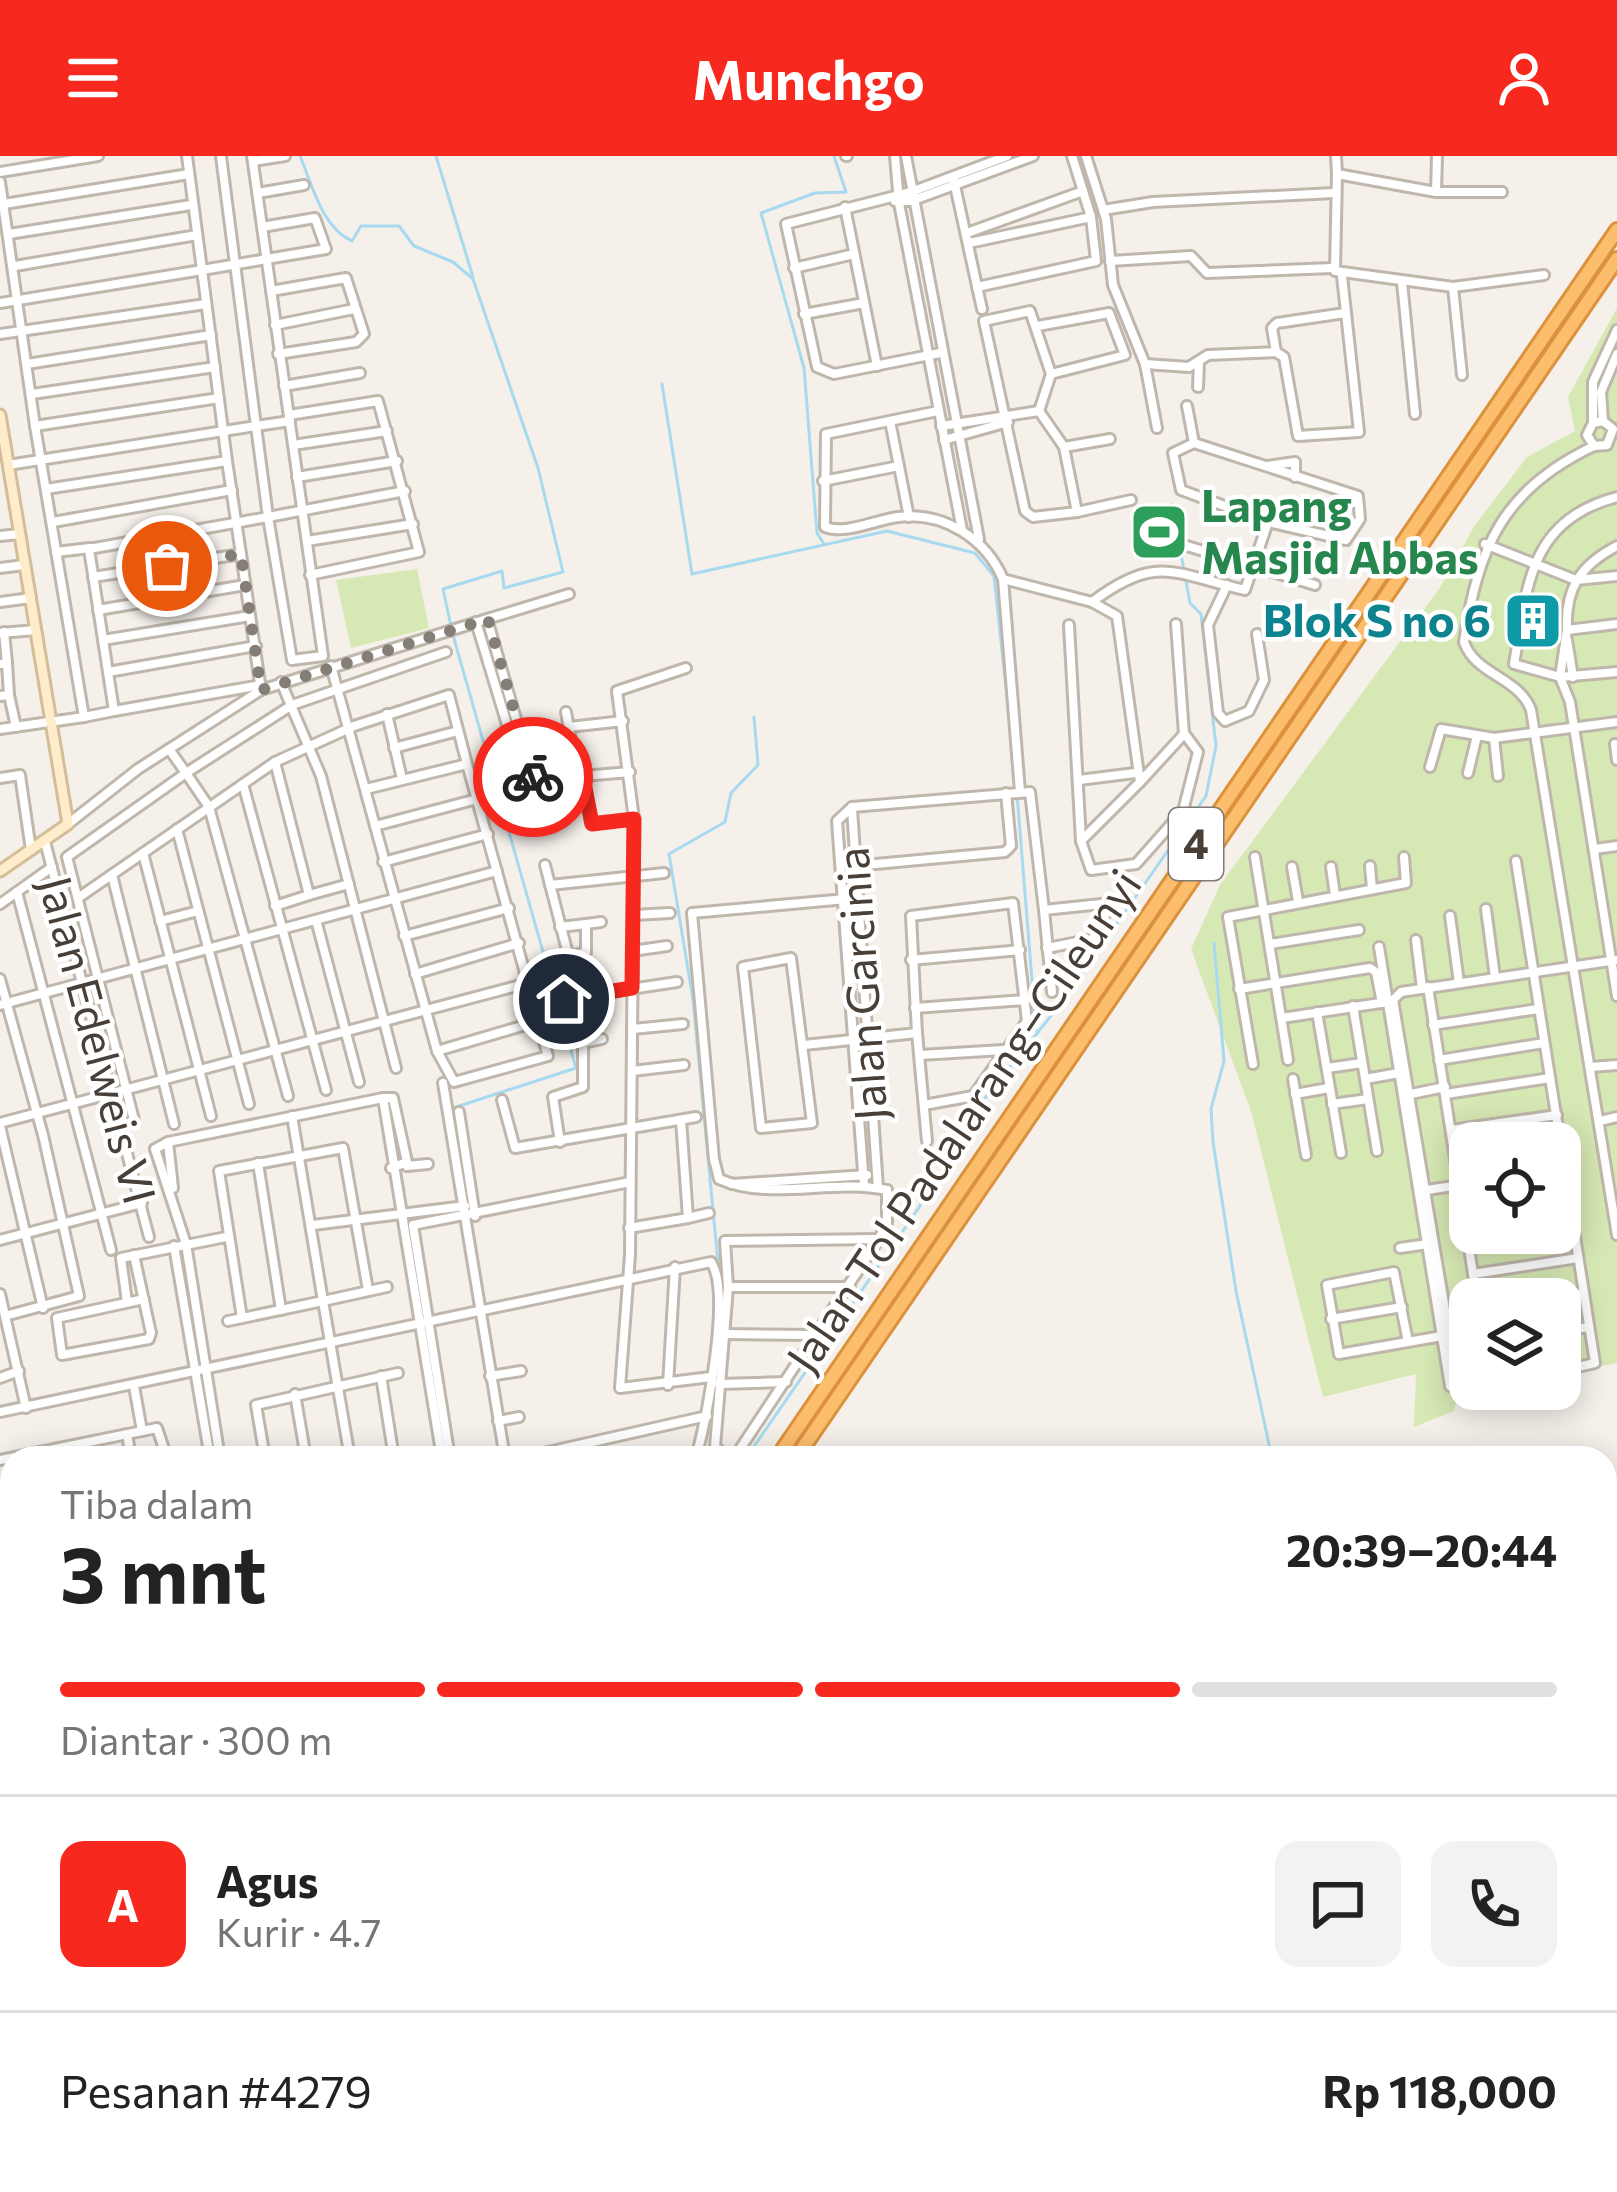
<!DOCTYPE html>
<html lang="id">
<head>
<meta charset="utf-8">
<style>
	body { margin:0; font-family:Commissioner,sans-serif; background:#f2f2f2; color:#222; height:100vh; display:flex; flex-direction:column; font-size:45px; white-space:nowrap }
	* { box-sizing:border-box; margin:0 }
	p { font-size:39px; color:#767676 }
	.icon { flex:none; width:66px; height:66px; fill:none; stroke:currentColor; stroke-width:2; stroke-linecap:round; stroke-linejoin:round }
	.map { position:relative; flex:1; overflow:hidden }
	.side { position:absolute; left:0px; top:1290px; width:1617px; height:747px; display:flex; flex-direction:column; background:#fff; border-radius:36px 36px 0 0; box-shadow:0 6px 30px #0003 }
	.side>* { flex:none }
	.buttons { position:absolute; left:1449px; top:966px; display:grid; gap:24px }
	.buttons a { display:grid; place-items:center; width:132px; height:132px; border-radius:24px; background:#fff; box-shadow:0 6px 30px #0003; font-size:60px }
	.pin { position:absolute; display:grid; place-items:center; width:102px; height:102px; color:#fff; margin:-51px; border:6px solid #fff; border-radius:50%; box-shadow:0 3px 12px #0007 }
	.courier { position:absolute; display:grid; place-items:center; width:120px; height:120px; margin:-60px; border:9px solid #f7281e; border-radius:50%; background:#fff; color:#222; box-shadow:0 3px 15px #0007 }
	.overview em { font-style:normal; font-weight:700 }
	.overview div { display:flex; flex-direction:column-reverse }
	.overview { display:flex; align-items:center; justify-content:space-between; height:204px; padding:0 60px }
	h1 { font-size:78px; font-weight:700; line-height:90px }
	.bar { display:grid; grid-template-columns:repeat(4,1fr); gap:18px 12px; align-content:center; height:144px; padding:0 60px }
	.bar i { height:15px; border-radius:9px; background:#e0e0e0 }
	.bar .selected { background:#f7281e }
	.bar p { grid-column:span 4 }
	.line { display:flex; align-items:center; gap:30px; padding:0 60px; border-top:3px solid #e0e0e0 }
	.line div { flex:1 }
	.round { display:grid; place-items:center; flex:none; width:126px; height:126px; border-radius:24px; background:#f2f2f2 }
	header { display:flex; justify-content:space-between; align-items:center; height:156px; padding:0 60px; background:#f7281e; color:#fff; font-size:54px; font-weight:700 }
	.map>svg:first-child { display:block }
	.green { fill:#d6e8b3; fill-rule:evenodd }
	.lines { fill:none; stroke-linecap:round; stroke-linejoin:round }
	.stream { stroke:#a7daf0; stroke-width:3 }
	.street-casing { stroke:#c0b7ac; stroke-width:14 }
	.secondary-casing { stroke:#d4be9a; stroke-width:15 }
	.highway-casing { stroke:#dc913c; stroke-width:18 }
	.street { stroke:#fff; stroke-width:8 }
	.secondary { stroke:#feecca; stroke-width:9 }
	.highway { stroke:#fcbe6d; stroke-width:12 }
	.rail { stroke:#989898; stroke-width:3; stroke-dasharray:15 15; stroke-linecap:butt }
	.done { stroke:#857e76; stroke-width:12; stroke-dasharray:0 21.6 }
	.route { stroke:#f7281e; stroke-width:15 }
	.labels { text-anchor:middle; stroke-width:9; stroke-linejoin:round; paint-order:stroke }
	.shield { fill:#fff; stroke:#7f7974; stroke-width:3 }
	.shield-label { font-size:42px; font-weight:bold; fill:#484038 }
	.leisure-label { font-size:45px; font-weight:bold; fill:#27864d; stroke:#fff; text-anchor:start }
	.culture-label { font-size:45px; font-weight:bold; fill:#0d838f; stroke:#fff; text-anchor:end }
	.street-label { font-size:45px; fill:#484038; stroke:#fff }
</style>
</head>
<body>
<header><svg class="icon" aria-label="menu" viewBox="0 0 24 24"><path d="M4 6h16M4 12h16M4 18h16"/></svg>Munchgo<svg class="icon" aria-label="person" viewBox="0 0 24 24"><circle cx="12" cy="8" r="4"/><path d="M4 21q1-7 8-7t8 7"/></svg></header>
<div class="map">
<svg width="1617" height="2036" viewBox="0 0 1617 2036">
	<rect width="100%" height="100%" fill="#f5f0ea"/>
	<g class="green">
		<path d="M1617 152V1207L1560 1218V1143H1470V1233H1489L1458 1239 1454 1255 1414 1271 1416 1218 1323 1241 1251 955 1191 793 1220 729 1439 433 1475 369 1527 301 1575 275 1568 241ZM1470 987H1560V1077H1470Z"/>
		<polygon points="417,413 429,472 351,492 336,424"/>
	</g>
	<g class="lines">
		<g class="stream">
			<path d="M300 0C312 28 322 72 352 85L361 70H399L414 90 453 106 473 123 538 312 563 416 504 432 502 415 443 433 451 470"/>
			<polyline points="436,0 473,121"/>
			<polyline points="662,228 692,418 887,375 975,397 994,420 1012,587"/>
			<polyline points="824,388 817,377 804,212 761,57 815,37 846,36 834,0"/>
			<polyline points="453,479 576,912 456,951 458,975"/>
			<polyline points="1017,638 1036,874"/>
			<polyline points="1214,787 1224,905 1211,953 1213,986 1236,1135 1272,1302"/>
			<polyline points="412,1093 410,1061 463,1055"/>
			<polyline points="722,1149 693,844 669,698 725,666 731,637 758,609 754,561"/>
			<polyline points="709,1302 714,1236"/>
			<polyline points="746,1302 920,1050 931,1013 946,991 1062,846 1206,640 1216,590 1201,458 1190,447 1172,348"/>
			<polyline points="1605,1671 1617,1670"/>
			<polyline points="1605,1809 1617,1808"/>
			<polyline points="1605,1944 1617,1948"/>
			<polyline points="335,2036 343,2025"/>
			<polyline points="797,2036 800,2025"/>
		</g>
		<g class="street-casing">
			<g id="street">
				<polyline points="187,0 202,114 326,93 315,62 262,71"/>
				<polyline points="252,0 323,500 292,504 268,361 89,393 114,555 261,529"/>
				<polyline points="846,0 847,0"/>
				<polyline points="895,0 899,47 962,374"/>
				<polyline points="906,0 979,383"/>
				<polyline points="1086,0 1106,63 1113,129 1145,208 1157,272"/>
				<polyline points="1336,0 1337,18"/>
				<polyline points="1437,0 1436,36 1337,18 1335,115 1453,131 1544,119"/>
				<polyline points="253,5 285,0"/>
				<polyline points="0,16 98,0"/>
				<polyline points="954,25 982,153"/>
				<polyline points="0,26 35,270 219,242"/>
				<polyline points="1436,36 1502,36"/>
				<polyline points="258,37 304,29"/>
				<polyline points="895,45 911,45 1033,0"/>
				<polyline points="4,48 189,18"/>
				<polyline points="845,51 877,210"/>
				<polyline points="1103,54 1153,46 1334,37"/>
				<polyline points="967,77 1083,35"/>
				<polyline points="9,78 191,49"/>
				<polyline points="969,87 1091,61"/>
				<polyline points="1110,105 1191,100 1207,117 1332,112"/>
				<polyline points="15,110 197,79"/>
				<polyline points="794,112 854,98"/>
				<polyline points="1402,126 1415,258"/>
				<polyline points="977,131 1096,105 1091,61 1072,0"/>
				<polyline points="1453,131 1462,219"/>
				<polyline points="271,135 346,122 364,178 356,186 278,198"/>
				<polyline points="0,147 202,114 227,305 46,333"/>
				<polyline points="804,158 864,147"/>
				<polyline points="275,169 354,153"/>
				<polyline points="1038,170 1109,157 1125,199 1051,218 1039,255"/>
				<polyline points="0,178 206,148"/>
				<polyline points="1276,196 1272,172 1277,167 1345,157"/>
				<polyline points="940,197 834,218 817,211 786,68 911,36 1007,0"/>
				<polyline points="27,208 211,179"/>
				<polyline points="1145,208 1189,211 1208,199 1276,196 1284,201 1298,280 1359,276 1342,120"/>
				<polyline points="284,230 360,217"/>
				<polyline points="1198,231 1199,206"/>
				<polyline points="32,238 215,211"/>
				<path d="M938 255 826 278 825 371C845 379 875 364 898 361 944 355 986 383 1003 423L1020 636"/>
				<polyline points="1039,255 1064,291 1077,356 1033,361 1025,355 984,165 1030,155 1051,218"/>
				<polyline points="289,259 378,245 419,396 310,419"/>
				<polyline points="290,265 256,270 268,361 405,335"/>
				<polyline points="890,265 909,361"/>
				<polyline points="1603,265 1601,236 1617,198"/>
				<polyline points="1593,267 1603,265 1613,273 1607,289 1594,290 1587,279 1593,267 1593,226 1617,174"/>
				<polyline points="941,270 1039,255"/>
				<polyline points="944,284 1008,266"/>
				<polyline points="1194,287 1173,297 1181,334 1268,366"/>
				<polyline points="293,289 387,275"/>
				<path d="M1594 290C1503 333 1478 391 1464 486 1475 519 1519 521 1531 554L1617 1079"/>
				<polyline points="1064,291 1110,283"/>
				<polyline points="227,305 241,398"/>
				<polyline points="8,309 256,270 221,0"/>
				<polyline points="1267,310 1295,306 1295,321"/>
				<polyline points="297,321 397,305"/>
				<polyline points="823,325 899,310"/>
				<path d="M1617 341C1528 364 1527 432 1514 508L1560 521 1617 516"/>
				<polyline points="1077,356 1131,344"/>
				<polyline points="53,366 232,334"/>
				<polyline points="0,380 20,378"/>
				<polyline points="307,385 413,368"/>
				<polyline points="1485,388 1576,424 1617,420"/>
				<polyline points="1187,390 1315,429"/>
				<path d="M1617 390C1580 409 1565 433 1567 474L1617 468"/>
				<polyline points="56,396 90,392"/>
				<polyline points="0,412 24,409"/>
				<polyline points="93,421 241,398 261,534"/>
				<polyline points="1003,423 1092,446 1117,460 1140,626 1081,685"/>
				<polyline points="1227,429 1208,469 1218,557 1225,565 1249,555 1264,524 1257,478"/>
				<polyline points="0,446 31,442"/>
				<path d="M1092 446C1157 397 1174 418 1245 434L1268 366 1346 384 1360 363 1358 340 1194 287 1187 250"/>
				<polyline points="98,454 245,429"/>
				<polyline points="487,463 569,438"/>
				<polyline points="476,466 524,625 630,616"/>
				<polyline points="1069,469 1081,685 1091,714 1136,708 1183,655 1198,596 1184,577"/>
				<polyline points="1567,474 1560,521 1570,546 1617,840"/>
				<polyline points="4,476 7,507"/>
				<polyline points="0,477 36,474"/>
				<polyline points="103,484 250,460"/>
				<polyline points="1567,484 1573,521"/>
				<polyline points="0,508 7,507 9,539 0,540"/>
				<polyline points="331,510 437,895"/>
				<polyline points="686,512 617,535 634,663 630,1099 620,1232 711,1221"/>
				<polyline points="108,516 256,490"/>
				<polyline points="281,526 321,620 396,912"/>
				<polyline points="9,539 16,571"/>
				<polyline points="566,556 572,590"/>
				<polyline points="387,558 402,623"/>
				<polyline points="84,561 114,555"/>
				<polyline points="569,571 623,565"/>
				<polyline points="0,573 84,561 35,270"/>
				<polyline points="1494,582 1498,620"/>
				<polyline points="1615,588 1617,604"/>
				<polyline points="394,592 458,575"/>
				<polyline points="467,608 548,900 454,926 437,895 539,865"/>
				<polyline points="1430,611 1441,573 1494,582 1617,566"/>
				<polyline points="1468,617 1477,580"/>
				<polyline points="0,622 20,619 31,694"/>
				<polyline points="583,622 591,667 634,663"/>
				<polyline points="1079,624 1135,617"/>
				<polyline points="1140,626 1184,578 1176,468"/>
				<polyline points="243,628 326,934"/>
				<polyline points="476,639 494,634"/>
				<polyline points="852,651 1030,636 1044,754 1111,747 1093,783 1047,792"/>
				<polyline points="852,651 837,665 864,1029"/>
				<polyline points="852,653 878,1032"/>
				<polyline points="68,668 138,613 261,534 487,463 534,625"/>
				<polyline points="375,670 477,643"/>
				<polyline points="177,673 249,948"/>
				<polyline points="45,686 149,1081"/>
				<polyline points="1595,693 1617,690"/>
				<polyline points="143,697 211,960"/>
				<polyline points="1255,701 1288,904"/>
				<polyline points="1516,705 1595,1207 1560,1215"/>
				<polyline points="383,706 488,678"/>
				<polyline points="545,709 569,802"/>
				<polyline points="854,710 1005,696 1011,690 1006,637"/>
				<polyline points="1370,710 1372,733"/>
				<polyline points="1292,711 1298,745"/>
				<polyline points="1331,711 1335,739"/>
				<polyline points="112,719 174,968"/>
				<polyline points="550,729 664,717"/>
				<polyline points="17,736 111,1094"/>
				<polyline points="309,739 349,728"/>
				<polyline points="78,742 275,606 354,570 449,539 467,608 366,633"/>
				<path d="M857 742 692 757 714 1003 719 1023C772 1046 831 1022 887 1034"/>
				<polyline points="0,748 52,711"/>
				<polyline points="275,750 309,739 275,606"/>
				<polyline points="1486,753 1495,821"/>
				<polyline points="1044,754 1052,836"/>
				<polyline points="633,759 670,757"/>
				<polyline points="1450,760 1459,827"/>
				<polyline points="316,764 359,926"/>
				<polyline points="160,765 198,755"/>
				<polyline points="586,768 601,766"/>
				<polyline points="404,780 509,752"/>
				<polyline points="1416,784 1422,832"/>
				<polyline points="1270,788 1359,774"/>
				<polyline points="1379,791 1450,1230 1470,1229"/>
				<polyline points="632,795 667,790"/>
				<polygon points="791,802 812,967 761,972 743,811"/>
				<polyline points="911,804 1020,794"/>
				<polyline points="553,805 586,796 586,768 560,771"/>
				<polyline points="415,818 519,787"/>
				<polyline points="0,823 43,979 79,1140 5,1160"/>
				<polyline points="1428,831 1477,1143"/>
				<polyline points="1239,833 1370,812 1376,816 1382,847"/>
				<polyline points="564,843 677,826"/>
				<polyline points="0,849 497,715"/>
				<polyline points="1353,850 1377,995"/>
				<polyline points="915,852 1025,844"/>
				<polyline points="1317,856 1341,997"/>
				<polyline points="1282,862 1387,846"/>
				<polyline points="1433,869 1538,853"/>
				<polyline points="633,873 683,868"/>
				<polyline points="917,877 927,985"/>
				<polyline points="804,889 917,877 911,760 1013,747 1027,865 973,940 924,949"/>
				<polyline points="920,899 1003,894"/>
				<polyline points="1439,904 1544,887"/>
				<polyline points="1253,908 1228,761 1406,727 1404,701"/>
				<polyline points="1591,911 1617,909"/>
				<polyline points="1327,912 1362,907"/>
				<polyline points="632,915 684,909"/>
				<polyline points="1293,923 1306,999"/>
				<polyline points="1365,923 1399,917"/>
				<polyline points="443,927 505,1302"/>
				<polyline points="1295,938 1329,932"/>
				<polyline points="1411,938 1445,931"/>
				<polyline points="1446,938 1550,922"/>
				<polyline points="288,940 209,651 186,617 292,549 446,496"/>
				<polyline points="383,942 393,942 407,1006 391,1012"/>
				<polyline points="502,944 515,992 696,961"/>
				<polyline points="1332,948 1368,943"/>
				<polyline points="459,956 475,1060"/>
				<polyline points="134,964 67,701 186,617 169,593"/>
				<polyline points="1600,965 1617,961"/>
				<polyline points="0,967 528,827"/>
				<polyline points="0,970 43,1152"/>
				<polyline points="1451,974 1557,959"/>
				<polyline points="168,986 173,1032"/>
				<polyline points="560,986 553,941 583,931 583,887 602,883"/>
				<polyline points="258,1007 281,1154"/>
				<polyline points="407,1010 428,1008"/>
				<polyline points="1458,1011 1470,1009"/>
				<polyline points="732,1028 867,1019"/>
				<polyline points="1427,1034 1460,1029"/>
				<polyline points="688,1062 709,1057"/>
				<polyline points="1560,1067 1573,1065"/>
				<polyline points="313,1069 465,1050"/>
				<polyline points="629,1072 688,1062 681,964"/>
				<polyline points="1468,1081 1496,1077"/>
				<polyline points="879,1083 887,1066 887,1034"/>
				<polyline points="0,1084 142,1047"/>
				<polyline points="174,1090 210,1302"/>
				<polyline points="1400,1092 1428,1088"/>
				<polyline points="134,1099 151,1177 149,1183 62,1199 57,1162 144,1143"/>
				<polyline points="1473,1118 1578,1102"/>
				<polyline points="728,1131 850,1131"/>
				<polyline points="0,1138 26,1252"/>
				<polyline points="1544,1143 1584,1137"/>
				<polyline points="127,1146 121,1102 226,1081"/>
				<polyline points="242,1162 219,1015 343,992 368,1134"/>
				<polyline points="1331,1163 1402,1151"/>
				<polyline points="228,1165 323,1145 292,960"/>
				<polyline points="1560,1175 1589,1171"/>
				<polyline points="725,1178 817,1179"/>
				<polyline points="1408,1186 1394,1116 1327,1129 1339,1198 1442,1180"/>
				<polyline points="381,1220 394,1302"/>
				<polyline points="490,1220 521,1215"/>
				<polyline points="0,1222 19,1215"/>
				<polyline points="719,1228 786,1226"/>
				<polyline points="668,1229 675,1111"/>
				<polyline points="134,1230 142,1275"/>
				<polyline points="1458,1231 1393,844 1401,836 1617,804"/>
				<polyline points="295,1238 306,1302"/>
				<path d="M0 1256 711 1106C732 1137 706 1264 696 1302"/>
				<polyline points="498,1265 519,1261"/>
				<polyline points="127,1278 131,1302"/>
				<polyline points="220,1302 186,1088 155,993 168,986 383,942 442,1302"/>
				<polyline points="265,1302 256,1249 398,1217"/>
				<polyline points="350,1302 323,1145 387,1131"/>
				<polyline points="450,1302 413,1069 630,1026"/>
				<polyline points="521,1302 707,1260"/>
				<polyline points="729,1302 715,1291 728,1131 725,1085 879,1083 734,1302"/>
				<polyline points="0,1304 157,1272 167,1302"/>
				<polyline points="0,1334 12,1332"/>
				<polyline points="0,1398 12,1453"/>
				<polyline points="0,1662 12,1659"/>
				<polyline points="0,1704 9,1702"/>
				<polyline points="0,1763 12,1818"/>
				<polyline points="0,1836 12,1834"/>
			</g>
		</g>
		<g class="secondary-casing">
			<polyline id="secondary" points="0,259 68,668 0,715"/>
		</g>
		<g class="highway-casing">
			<g id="highway">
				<polyline points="777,1302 1617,74"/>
				<polyline points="796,1302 1617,103"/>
				<polyline points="262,2036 270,2025"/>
				<polyline points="283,2036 291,2025"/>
			</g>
		</g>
		<use href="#street" class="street"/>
		<use href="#secondary" class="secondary"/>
		<use href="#highway" class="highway"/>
		<g class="rail">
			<polyline points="1605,1690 1617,1688"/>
			<polyline points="0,1880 12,1878"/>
		</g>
	</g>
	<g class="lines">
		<polyline class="done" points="167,410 241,398 261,534 488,463 533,621"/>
		<polyline class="route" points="533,621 583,622 592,668 634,663 632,832 564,843"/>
	</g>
	<defs>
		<g id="stadium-square" transform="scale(3)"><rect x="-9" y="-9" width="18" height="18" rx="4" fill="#2e9e5b" stroke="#fff"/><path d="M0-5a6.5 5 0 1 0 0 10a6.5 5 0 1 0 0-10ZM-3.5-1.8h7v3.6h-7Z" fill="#fff"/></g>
		<g id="building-square" transform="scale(3)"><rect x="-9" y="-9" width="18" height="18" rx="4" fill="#0f9aa8" stroke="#fff"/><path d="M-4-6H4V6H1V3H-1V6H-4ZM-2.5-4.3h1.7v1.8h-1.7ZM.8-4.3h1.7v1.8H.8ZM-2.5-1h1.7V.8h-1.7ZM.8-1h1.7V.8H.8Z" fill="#fff"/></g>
	</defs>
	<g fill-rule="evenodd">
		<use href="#stadium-square" x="1159" y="376"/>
		<use href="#building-square" x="1533" y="465"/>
	</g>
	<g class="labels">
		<rect class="shield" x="1169" y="652" width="54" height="72" rx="9"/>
		<g class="shield-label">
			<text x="1196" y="703">4</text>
		</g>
		<g class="leisure-label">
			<text x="1201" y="366">Lapang<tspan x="1201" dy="52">Masjid Abbas</tspan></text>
		</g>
		<g class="culture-label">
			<text x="1491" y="481">Blok S no 6</text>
		</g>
		<g class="street-label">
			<text transform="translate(862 828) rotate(-94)" y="16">Jalan Garcinia</text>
			<text transform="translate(97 884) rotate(75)" y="16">Jalan Edelweis VI</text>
			<text transform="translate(964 965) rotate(-56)" y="16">Jalan Tol Padalarang–Cileunyi</text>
		</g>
	</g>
</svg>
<div class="buttons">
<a><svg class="icon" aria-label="locate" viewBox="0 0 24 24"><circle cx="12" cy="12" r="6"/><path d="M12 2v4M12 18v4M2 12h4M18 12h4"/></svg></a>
<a><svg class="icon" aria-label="layers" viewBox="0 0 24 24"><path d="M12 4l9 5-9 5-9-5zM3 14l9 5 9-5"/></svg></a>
</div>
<div class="pin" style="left:167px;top:410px;background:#ea580c"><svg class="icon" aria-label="bag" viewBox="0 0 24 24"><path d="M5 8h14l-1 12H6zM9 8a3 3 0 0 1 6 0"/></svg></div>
<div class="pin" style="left:564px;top:843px;background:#1f2937"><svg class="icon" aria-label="home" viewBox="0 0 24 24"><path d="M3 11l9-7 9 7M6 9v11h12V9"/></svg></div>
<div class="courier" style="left:533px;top:621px"><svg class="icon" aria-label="bike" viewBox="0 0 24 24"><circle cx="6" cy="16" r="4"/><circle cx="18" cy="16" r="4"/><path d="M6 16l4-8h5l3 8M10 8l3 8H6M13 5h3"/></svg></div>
<section class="side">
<div class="overview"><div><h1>3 mnt</h1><p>Tiba dalam</p></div><em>20:39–20:44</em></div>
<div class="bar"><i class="selected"></i><i class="selected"></i><i class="selected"></i><i></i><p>Diantar · 300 m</p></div>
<div class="line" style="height:216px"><b class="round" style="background:#f7281e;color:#fff">A</b><div><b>Agus</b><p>Kurir · 4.7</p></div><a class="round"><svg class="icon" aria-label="chat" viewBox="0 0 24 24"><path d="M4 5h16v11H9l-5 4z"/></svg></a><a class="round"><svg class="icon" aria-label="phone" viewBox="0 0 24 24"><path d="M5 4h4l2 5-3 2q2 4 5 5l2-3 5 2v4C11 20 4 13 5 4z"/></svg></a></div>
<div class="line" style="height:156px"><div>Pesanan #4279</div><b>Rp 118,000</b></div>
</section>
</div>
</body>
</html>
